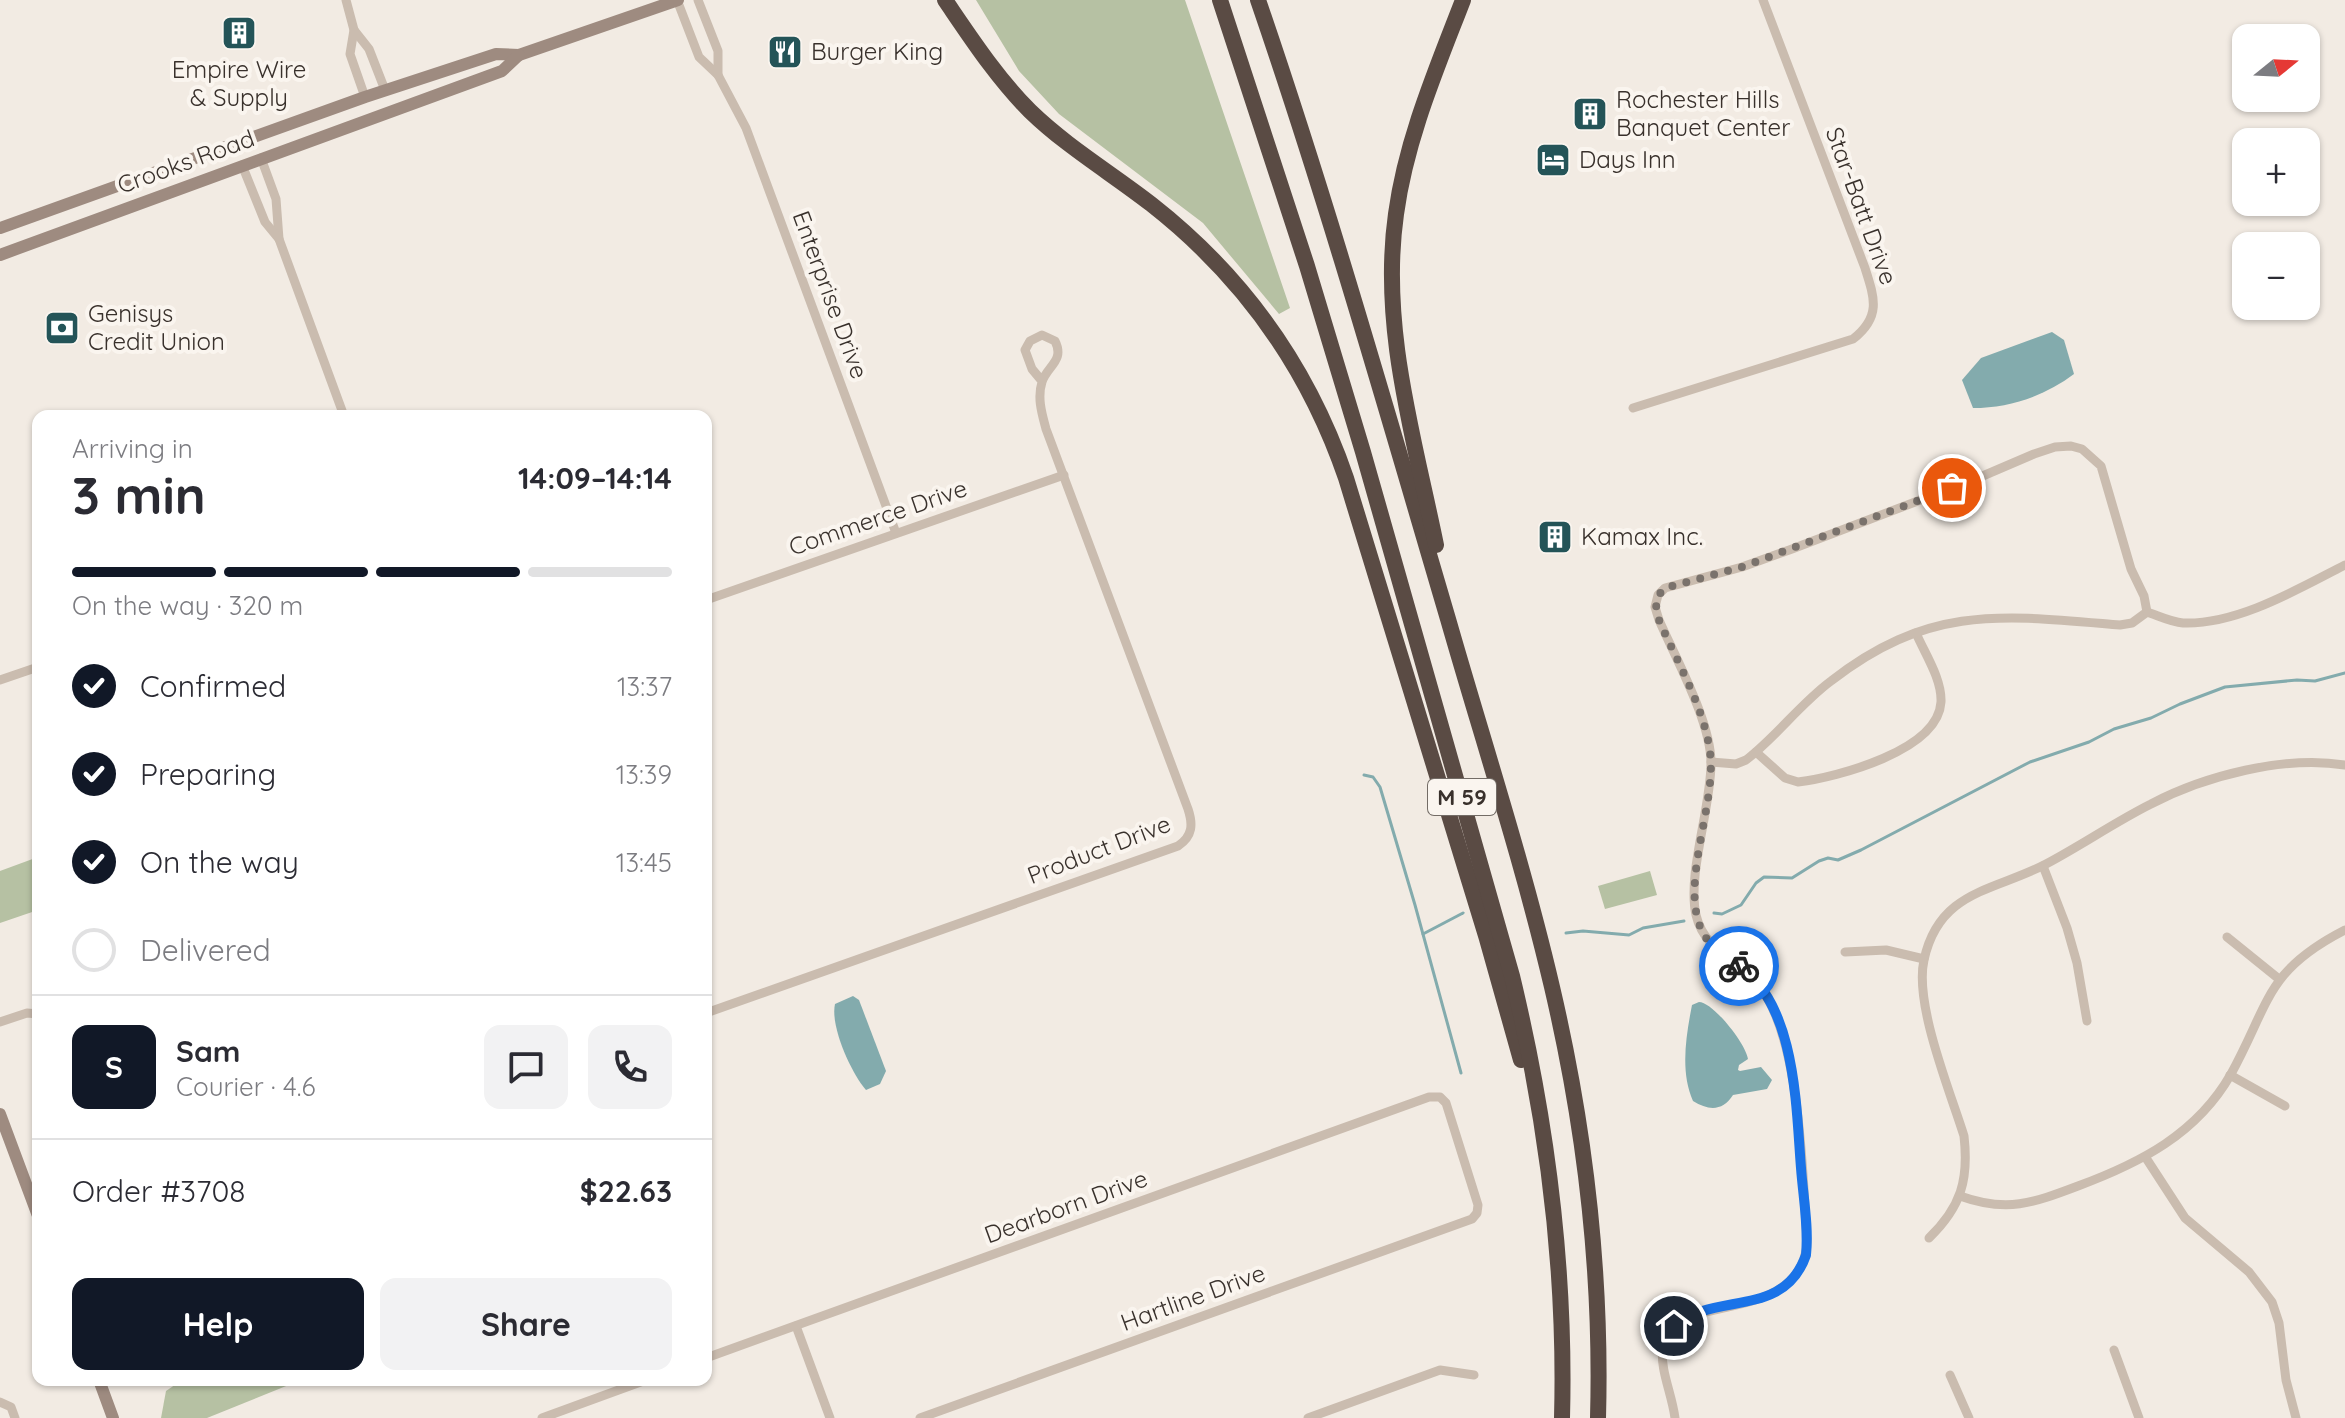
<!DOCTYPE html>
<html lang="en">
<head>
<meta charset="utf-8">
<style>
	body { margin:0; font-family:Quicksand,sans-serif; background:#f2f2f3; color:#2b2b33; height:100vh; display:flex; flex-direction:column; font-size:30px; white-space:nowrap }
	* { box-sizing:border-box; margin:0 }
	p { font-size:26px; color:#7c7c81 }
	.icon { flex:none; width:44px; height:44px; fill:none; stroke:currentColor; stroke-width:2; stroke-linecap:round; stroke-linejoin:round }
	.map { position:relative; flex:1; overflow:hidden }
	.sheet { position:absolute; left:32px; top:410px; width:680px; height:976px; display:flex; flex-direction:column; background:#fff; border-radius:16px; box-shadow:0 2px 6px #0004 }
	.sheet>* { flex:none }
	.needle { width:52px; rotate:72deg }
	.tools { position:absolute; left:2232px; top:24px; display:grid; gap:16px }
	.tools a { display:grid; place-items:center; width:88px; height:88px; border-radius:16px; background:#fff; box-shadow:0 2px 6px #0004; font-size:40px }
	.pin { position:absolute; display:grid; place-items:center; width:68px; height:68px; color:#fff; margin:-34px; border:4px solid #fff; border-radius:50%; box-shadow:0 2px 8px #0007 }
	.courier { position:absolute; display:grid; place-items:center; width:80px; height:80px; margin:-40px; border:6px solid #1a73e8; border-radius:50%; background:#fff; color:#222; box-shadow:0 2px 10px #0007 }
	.overview em { font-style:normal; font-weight:800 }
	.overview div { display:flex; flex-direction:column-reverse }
	.overview { display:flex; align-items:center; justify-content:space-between; height:136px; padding:0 40px }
	h1 { font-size:52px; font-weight:800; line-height:60px }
	.bar { display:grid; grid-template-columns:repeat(4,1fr); gap:12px 8px; align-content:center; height:96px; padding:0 40px }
	.bar i { height:10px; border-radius:6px; background:#e1e1e2 }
	.bar .on { background:#111827 }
	.bar p { grid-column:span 4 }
	.line { display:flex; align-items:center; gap:20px; padding:0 40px; border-top:2px solid #e1e1e2 }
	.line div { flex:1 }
	.round { display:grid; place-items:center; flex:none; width:84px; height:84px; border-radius:16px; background:#f2f2f3 }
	ol { padding:0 40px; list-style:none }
	li { display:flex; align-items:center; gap:24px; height:88px }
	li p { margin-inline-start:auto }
	li .icon { padding:8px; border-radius:50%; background:#111827; color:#fff; stroke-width:4 }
	li:last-child { color:#7c7c81 }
	li i { width:44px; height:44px; border:4px solid #e1e1e2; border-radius:50% }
	.primary-button { display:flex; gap:16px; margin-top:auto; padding:16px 40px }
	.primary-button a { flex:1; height:92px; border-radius:16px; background:#111827; color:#fff; font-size:32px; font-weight:800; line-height:92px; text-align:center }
	.primary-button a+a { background:#f2f2f3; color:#2b2b33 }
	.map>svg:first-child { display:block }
	.green { fill:#b6c1a3 }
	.water { fill:#83abad }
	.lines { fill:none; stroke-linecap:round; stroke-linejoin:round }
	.stream { stroke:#83abad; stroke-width:3 }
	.street { stroke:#cabcaf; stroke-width:9 }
	.secondary { stroke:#9e8b80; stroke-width:12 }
	.highway { stroke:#5a4b44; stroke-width:16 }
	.done { stroke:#7a726c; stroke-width:8; stroke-dasharray:0 14.4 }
	.route { stroke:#1a73e8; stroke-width:10 }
	.labels { text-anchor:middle; stroke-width:8; stroke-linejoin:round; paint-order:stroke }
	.shield { fill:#faf5ef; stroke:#736c66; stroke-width:2 }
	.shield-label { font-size:22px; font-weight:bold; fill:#39312c }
	.poi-label { font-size:24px; fill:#39312c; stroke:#faf5ef; text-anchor:start }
	.street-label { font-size:24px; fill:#39312c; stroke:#faf5ef }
</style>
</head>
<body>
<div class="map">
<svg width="2345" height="1418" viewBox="0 0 2345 1418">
	<rect width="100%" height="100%" fill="#f2ebe3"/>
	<g class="green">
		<polygon points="976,0 1185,0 1290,308 1279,314 1203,223 1059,114 1019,71"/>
		<polygon points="38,857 38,910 0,923 0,871"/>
		<polygon points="1650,871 1657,895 1605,909 1598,886"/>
		<polygon points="182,1380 301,1380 207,1418 161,1418 166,1391"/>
	</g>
	<g class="water">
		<path d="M2052 332 2064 340 2074 374C2045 396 2009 408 1973 408L1962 380 1981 358Z"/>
		<path d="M853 996 859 1000 886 1071 880 1084 866 1090C851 1073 830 1026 835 1004Z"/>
		<path d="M1699 1002C1713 1002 1746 1044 1748 1059L1739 1065 1738 1070 1740 1071 1761 1067 1772 1080 1767 1089 1733 1095C1723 1111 1709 1111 1693 1101 1680 1072 1686 1036 1692 1005Z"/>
	</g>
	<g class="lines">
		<g class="stream">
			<polyline points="1364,775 1373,777 1380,787 1415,905 1461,1073"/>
			<polyline points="1714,913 1722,914 1741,905 1756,883 1764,877 1792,878 1819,861 1828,858 1838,860 1861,850 2030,762 2089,742 2114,729 2151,718 2180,704 2225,687 2297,680 2315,681 2345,673"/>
			<polyline points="1566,933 1583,931 1629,935 1643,928 1684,921"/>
			<polyline points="1423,934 1463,913"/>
		</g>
		<g class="street">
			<polyline points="346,0 354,30 350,54 365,97"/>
			<polyline points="677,0 699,57 718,75 746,128 896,533"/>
			<polyline points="698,0 718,51 718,75"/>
			<polyline points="354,30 369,49 385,90"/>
			<polyline points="261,158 276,199 279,239"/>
			<polyline points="242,165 265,222 279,239 344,416"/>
			<path d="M1633 408 1853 339C1881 317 1875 299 1865 268L1763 0"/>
			<polyline points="706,600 1064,475"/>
			<polyline points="0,680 38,667"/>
			<path d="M1756 752 1785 778 1798 782C1837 777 1938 751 1941 702 1942 679 1925 654 1916 633"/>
			<path d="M1711 762 1736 764 1746 760C1777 736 1800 704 1831 681 1930 604 2003 615 2120 625L2132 623 2147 612C2159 616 2171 622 2183 623 2237 625 2298 589 2345 565"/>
			<polyline points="2043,866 2067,928 2077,963 2087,1021"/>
			<polyline points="2227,937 2279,979"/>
			<polyline points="1845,952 1886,950 1924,959"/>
			<path d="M706 1013 1178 846C1193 836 1193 824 1188 809L1046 429C1042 414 1037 398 1042 382 1047 366 1065 361 1055 341L1042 335 1030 341 1025 350 1032 369 1042 381"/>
			<polyline points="0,1022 27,1013 38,1014"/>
			<polyline points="2230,1075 2285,1106"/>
			<polyline points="2146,1158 2185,1218 2249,1272 2272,1302 2279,1323 2286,1380 2296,1418"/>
			<path d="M1960 1196C2007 1213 2033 1203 2078 1186 2140 1163 2197 1134 2231 1074 2270 1003 2265 971 2345 930"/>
			<path d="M1929 1238C1961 1207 1969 1180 1964 1136 1950 1091 1914 1004 1924 960 1939 890 1995 891 2046 864 2082 845 2115 822 2151 804 2204 776 2285 755 2345 765"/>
			<polyline points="796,1326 830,1418"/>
			<polyline points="2114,1350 2139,1418"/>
			<polyline points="706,1358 1429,1097 1440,1097 1446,1103 1478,1205 1477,1213 1472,1219 920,1418"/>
			<polyline points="1950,1375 1969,1418"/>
			<polyline points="0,1402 11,1407 15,1418"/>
			<polyline points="542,1418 646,1380"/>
			<polyline points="1308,1418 1440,1370 1474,1375"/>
			<path d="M1675 1418C1670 1379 1642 1340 1690 1316 1735 1303 1804 1302 1807 1242 1803 1176 1800 1051 1766 996 1746 964 1705 954 1696 915 1687 874 1711 808 1711 763 1711 722 1676 659 1659 620L1655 607 1658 595 1665 588 1742 567 1792 549 1978 478 2034 454 2055 447 2071 446 2082 449 2101 466 2131 569 2144 596 2147 612"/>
		</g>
		<g class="secondary">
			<polyline points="0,228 365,97 496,54 519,55 678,0"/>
			<polyline points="0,255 502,71 519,55"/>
			<polyline points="0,1114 38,1216"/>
			<polyline points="99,1380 113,1418"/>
		</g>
		<g class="highway">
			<path d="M945 0C971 38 997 78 1030 111 1066 146 1111 173 1151 204 1243 276 1308 367 1346 478L1487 939 1521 1060"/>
			<path d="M1220 0 1307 266 1363 452 1512 976C1547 1121 1566 1269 1562 1418"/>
			<path d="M1258 0C1328 204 1387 412 1448 619 1483 741 1523 863 1552 987 1585 1128 1602 1273 1598 1418"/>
			<path d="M1436 545C1414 437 1380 326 1396 214 1406 140 1436 70 1463 0"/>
		</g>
	</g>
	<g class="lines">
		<path class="done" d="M1739 966C1725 957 1711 948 1703 933 1678 885 1717 806 1710 752 1704 707 1677 662 1659 620 1655 606 1654 598 1665 588L1742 567 1952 488"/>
		<path class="route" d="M1674 1326C1715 1291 1784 1319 1806 1255 1809 1227 1803 1196 1801 1168 1796 1106 1796 1005 1739 966"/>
	</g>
	<defs>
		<g id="building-square" transform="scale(1.8)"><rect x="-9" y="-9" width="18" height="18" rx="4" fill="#245458" stroke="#faf5ef"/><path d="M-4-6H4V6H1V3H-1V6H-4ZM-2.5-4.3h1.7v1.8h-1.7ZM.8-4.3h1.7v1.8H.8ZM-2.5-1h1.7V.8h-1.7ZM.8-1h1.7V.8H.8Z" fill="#fff"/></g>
		<g id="restaurant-square" transform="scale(1.8)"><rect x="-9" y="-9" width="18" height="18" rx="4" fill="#245458" stroke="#faf5ef"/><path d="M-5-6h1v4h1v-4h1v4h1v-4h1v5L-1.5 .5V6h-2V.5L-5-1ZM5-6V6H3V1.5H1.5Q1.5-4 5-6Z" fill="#fff"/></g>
		<g id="hotel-square" transform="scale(1.8)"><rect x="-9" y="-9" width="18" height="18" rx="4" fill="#245458" stroke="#faf5ef"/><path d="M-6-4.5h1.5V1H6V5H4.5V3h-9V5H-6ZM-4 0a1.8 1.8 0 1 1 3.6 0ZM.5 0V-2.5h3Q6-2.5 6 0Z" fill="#fff"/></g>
		<g id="bank-square" transform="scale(1.8)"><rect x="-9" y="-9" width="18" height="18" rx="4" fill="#245458" stroke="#faf5ef"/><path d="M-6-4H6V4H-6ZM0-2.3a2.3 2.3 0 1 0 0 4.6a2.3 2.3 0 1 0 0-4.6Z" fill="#fff"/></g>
	</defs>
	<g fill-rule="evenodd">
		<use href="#building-square" x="239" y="33"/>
		<use href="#restaurant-square" x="785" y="52"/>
		<use href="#building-square" x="1590" y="114"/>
		<use href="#hotel-square" x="1553" y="160"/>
		<use href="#bank-square" x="62" y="328"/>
		<use href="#building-square" x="1555" y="537"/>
	</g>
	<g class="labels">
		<rect class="shield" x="1428" y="779" width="68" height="36" rx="6"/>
		<g class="shield-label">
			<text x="1462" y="805">M 59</text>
		</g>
		<g class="poi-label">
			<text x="811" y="60">Burger King</text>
			<text x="239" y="78" text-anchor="middle">Empire Wire<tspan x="239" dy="28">&amp; Supply</tspan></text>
			<text x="1616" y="108">Rochester Hills<tspan x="1616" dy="28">Banquet Center</tspan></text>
			<text x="1579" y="168">Days Inn</text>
			<text x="88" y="322">Genisys<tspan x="88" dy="28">Credit Union</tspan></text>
			<text x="1581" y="545">Kamax Inc.</text>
		</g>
		<g class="street-label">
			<text transform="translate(186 162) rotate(-20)" y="8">Crooks Road</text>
			<text transform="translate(1861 206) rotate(70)" y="8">Star-Batt Drive</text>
			<text transform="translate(830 295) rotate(70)" y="8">Enterprise Drive</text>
			<text transform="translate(878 518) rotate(-19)" y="8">Commerce Drive</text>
			<text transform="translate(1099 850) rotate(-21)" y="8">Product Drive</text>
			<text transform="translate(1066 1207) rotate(-20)" y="8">Dearborn Drive</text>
			<text transform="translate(1193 1298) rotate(-20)" y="8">Hartline Drive</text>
		</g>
	</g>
</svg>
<div class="tools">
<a><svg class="needle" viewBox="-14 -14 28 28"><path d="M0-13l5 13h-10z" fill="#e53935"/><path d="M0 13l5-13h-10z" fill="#7c7c81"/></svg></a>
<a>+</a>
<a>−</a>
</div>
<div class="pin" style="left:1952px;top:488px;background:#ea580c"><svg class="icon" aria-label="bag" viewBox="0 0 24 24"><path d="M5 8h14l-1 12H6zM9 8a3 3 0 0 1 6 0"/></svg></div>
<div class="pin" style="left:1674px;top:1326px;background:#1f2937"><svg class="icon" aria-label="home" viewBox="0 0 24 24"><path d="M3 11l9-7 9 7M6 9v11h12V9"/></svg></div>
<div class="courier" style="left:1739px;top:966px"><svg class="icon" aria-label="bike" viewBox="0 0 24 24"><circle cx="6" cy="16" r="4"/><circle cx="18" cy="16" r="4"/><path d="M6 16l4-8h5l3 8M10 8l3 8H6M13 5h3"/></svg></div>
<section class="sheet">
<div class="overview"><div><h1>3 min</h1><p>Arriving in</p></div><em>14:09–14:14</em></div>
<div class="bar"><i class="on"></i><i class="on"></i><i class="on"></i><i></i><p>On the way · 320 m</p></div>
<ol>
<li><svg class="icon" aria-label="check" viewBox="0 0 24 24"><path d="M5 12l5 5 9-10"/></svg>Confirmed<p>13:37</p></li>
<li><svg class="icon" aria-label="check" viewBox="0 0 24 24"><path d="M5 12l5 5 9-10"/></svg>Preparing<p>13:39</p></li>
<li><svg class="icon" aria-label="check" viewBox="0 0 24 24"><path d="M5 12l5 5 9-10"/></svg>On the way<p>13:45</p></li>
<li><i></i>Delivered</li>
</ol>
<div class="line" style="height:144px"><b class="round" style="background:#111827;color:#fff">S</b><div><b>Sam</b><p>Courier · 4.6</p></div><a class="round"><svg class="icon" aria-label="chat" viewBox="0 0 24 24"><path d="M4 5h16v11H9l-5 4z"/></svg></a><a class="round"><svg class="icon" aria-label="phone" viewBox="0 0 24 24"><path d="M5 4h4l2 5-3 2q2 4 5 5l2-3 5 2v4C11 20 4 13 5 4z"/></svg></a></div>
<div class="line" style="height:104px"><div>Order #3708</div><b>$22.63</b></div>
<div class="primary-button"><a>Help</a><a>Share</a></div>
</section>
</div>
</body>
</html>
